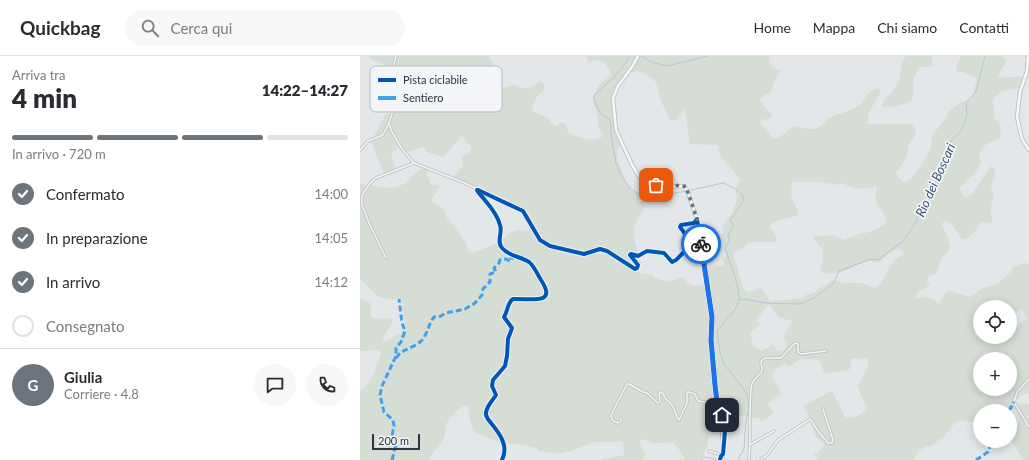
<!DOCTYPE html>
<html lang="it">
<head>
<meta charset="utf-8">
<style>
	body { margin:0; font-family:Lato,sans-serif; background:#f7f7f7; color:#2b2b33; height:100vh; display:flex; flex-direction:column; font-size:15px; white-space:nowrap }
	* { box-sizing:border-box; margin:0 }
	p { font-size:13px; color:#7c7c81 }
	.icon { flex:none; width:22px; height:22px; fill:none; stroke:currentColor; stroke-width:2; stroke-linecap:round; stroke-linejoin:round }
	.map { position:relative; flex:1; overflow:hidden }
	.drawer { display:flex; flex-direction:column; background:#fff; width:360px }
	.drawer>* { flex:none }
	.fabs { position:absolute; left:613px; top:244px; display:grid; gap:8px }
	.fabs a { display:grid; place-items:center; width:44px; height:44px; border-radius:50%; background:#fff; box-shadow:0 2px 10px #0003; font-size:20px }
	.scale { position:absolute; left:12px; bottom:10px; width:48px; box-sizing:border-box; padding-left:4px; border:2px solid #2b3642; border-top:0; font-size:11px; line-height:14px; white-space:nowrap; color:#2b3642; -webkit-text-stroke:3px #f3f5f8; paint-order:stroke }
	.pin { position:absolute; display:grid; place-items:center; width:34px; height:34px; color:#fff; margin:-17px; border-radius:8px; box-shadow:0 2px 6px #0006 }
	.courier { position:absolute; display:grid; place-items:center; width:40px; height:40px; margin:-20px; border:3px solid #1a73e8; border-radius:50%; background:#fff; color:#222; box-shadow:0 1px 5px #0007 }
	.head em { font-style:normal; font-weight:800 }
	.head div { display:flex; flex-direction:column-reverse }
	.head { display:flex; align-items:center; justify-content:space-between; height:68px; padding:0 12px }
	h1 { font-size:26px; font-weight:800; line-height:30px }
	.bar { display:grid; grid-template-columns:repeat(4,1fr); gap:6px 4px; align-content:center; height:48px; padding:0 12px }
	.bar i { height:5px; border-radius:3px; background:#e1e1e2 }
	.bar .current { background:#6c747c }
	.bar p { grid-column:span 4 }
	.line { display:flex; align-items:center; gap:10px; padding:0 12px; border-top:1px solid #e1e1e2 }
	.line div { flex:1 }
	.round { display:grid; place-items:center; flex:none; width:42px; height:42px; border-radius:21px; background:#f7f7f7 }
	ol { padding:0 12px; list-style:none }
	li { display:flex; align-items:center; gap:12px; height:44px }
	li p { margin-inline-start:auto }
	li .icon { padding:4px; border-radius:50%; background:#6c747c; color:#fff; stroke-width:4 }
	li:last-child { color:#7c7c81 }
	li i { width:22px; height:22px; border:2px solid #e1e1e2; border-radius:50% }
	header { display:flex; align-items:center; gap:24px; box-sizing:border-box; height:56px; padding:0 20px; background:#fff; border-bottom:1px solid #e1e1e2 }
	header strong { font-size:19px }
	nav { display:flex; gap:22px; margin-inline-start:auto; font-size:14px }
	.search { width:280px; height:36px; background:#f7f7f7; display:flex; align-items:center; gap:10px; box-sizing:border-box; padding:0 14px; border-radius:22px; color:#7c7c81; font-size:15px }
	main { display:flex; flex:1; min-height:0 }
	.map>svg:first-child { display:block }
	.green { fill:#d6ddd5; fill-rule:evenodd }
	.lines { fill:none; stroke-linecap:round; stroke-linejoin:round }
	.stream { stroke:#b4c7d2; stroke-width:1 }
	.street-casing { stroke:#c2c5c7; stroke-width:3.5 }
	.secondary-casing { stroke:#c2c5c7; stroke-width:4.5 }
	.street { stroke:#f3f5f6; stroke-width:1.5 }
	.secondary { stroke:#f7f7f7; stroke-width:2.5 }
	.quiet { stroke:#3ea3ec; stroke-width:3; stroke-dasharray:6 3; stroke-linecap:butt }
	.cycleway-casing { stroke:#f3f5f8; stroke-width:6 }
	.cycleway { stroke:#0057b8; stroke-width:4 }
	.done { stroke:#6c747c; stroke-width:4; stroke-dasharray:0 7.2 }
	.route { stroke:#1a73e8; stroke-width:5 }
	.labels { text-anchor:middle; stroke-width:3.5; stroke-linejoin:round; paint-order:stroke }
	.water-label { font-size:13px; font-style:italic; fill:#375a74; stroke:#f3f5f8 }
	.key { fill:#f3f5f8; stroke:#b7bcc1; stroke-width:1 }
	.key-label { font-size:11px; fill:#2b3642 }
</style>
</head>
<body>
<header>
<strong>Quickbag</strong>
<div class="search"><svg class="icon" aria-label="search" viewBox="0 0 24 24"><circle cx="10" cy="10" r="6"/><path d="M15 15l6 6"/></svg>Cerca qui</div>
<nav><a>Home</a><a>Mappa</a><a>Chi siamo</a><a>Contatti</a></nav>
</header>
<main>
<section class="drawer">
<div class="head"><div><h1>4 min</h1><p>Arriva tra</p></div><em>14:22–14:27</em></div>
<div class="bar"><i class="current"></i><i class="current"></i><i class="current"></i><i></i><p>In arrivo · 720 m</p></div>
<ol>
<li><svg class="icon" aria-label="check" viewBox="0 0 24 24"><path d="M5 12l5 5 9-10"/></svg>Confermato<p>14:00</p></li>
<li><svg class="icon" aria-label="check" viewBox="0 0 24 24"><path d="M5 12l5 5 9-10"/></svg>In preparazione<p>14:05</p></li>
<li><svg class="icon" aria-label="check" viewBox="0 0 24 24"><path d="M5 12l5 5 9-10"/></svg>In arrivo<p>14:12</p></li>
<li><i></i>Consegnato</li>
</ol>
<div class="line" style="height:72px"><b class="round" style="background:#6c747c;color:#fff">G</b><div><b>Giulia</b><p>Corriere · 4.8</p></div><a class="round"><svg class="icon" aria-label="chat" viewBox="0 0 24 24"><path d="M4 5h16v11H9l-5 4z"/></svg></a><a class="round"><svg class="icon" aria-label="phone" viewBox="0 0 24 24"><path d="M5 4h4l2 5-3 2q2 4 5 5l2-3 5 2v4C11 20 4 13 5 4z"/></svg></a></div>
</section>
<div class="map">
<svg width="669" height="404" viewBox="0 0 669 404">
	<rect width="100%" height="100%" fill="#e4e7e9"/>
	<g class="green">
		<path d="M9 0H128C131 5 135 7 134 13L128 14 125 17 129 36H131L137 30 140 29 142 32 152 29 169 33 180 25 183 26 185 31 182 36 176 41 172 53C175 59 180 57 186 61 190 64 191 68 196 70L202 66 206 68 208 76C216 82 235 87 243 80 242 76 239 73 238 69 237 66 239 62 238 60 234 45 228 47 238 31 241 26 247 24 251 18 249 12 245 5 238 4 235 4 232 6 229 7L226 0H409C407 8 414 12 421 15L416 22 411 36 400 42 403 49 412 59 409 63 401 64 400 67C402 71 406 71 408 75 411 78 410 80 413 83 422 82 427 74 435 70 441 71 448 74 454 73 461 72 464 66 469 62 480 56 495 56 503 45 507 39 510 32 519 33L521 36 509 56 508 68H547L552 69 556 73 555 80 549 87 546 102 536 117 540 123 545 127C553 124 571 95 572 87 572 85 571 83 571 81L585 63 589 55 601 46H606L612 42 617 22 603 16H597L596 11 601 0H642L647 4C646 9 640 14 638 20L640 22 666 20 662 32 642 35 633 43 635 63 640 68 641 81C629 89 625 84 619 100L621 107 615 117 599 132 604 140 607 141 612 138 631 110 635 113V121L631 130 634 140 630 155 633 165 630 167 623 166 620 168 612 179 606 183H602L591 167 586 165 583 166 582 170 587 179 590 191 589 194 580 205 577 216C573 220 568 218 567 226L570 228 568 231 561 234 555 240 557 243C569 240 568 240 578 247 583 244 583 238 589 235L610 241 624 231 636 228 651 216 653 211 665 207 669 208V337L664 338 655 345 665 349 669 348V404H664L651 385 652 378 660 365 656 355 651 350 646 355H620V368L600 364 595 367 584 380 570 391 566 390 559 395 553 404H457L454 399 464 390 463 386 456 381 449 361 443 350 472 335 485 361C496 363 500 359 507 352L497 330C501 324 510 311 508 303L494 302 491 303V312L488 314 465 318 459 304 441 303 429 311 425 307 417 313 412 319 421 338 408 348 414 357 401 366 399 362C394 363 393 361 389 360 383 359 378 361 372 362L370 357 362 360 364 370H349L348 388 341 404H325C322 397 316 386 307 386 303 386 299 388 294 387 289 387 287 383 282 383L279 387 286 399 281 404H238L264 399 263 386H235L211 395 197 398 179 395 177 392 148 387 146 389 118 378 113 373 110 364 108 350 105 349C99 353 87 362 86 370 85 377 85 383 80 389 76 394 71 397 69 404H0V335C13 326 16 311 21 297L20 294 0 295V242L7 245 11 248V261L18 263 31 262 33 263 32 268 23 281 24 286 39 278 44 273 45 270 41 243H28L17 240 0 223V128C17 129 27 135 44 128 52 124 58 107 69 115L66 119 70 123V128L81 129 71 145 85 154 87 162 94 170 106 187 108 196 111 197C120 193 130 192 138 186 144 183 148 177 154 175 160 173 165 176 170 173 170 168 168 162 165 159 160 154 151 151 145 148 128 138 110 130 91 122L103 110 101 101C106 99 111 97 111 91L102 80 83 101 67 96 63 91 47 96 42 90 31 97 36 114 28 119H24L12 87 10 86 14 83C14 77 22 66 25 59L31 58 32 43 28 33 30 22 28 15 23 8 11 3ZM278 15 290 21 296 26 301 45 310 64H316L325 53 330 88 357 89 360 100 380 123 375 134C381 144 370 162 363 169V188L366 202H363L364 209 344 212 346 228 341 230 330 229 323 221C318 221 315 224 311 225 305 227 300 223 295 222L292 218 286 217 283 219 278 216 281 208 275 186 274 170 284 153 285 150 283 141 271 134 265 124 257 102V95L261 89C258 79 251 48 254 40 257 31 263 24 269 16ZM432 126H459L478 129 481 127C494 132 503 136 516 130L517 133 515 139 517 149 524 157 526 168 510 176 499 178 483 184 473 179 454 180 453 182 463 194V204L460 215C478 223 489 211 506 206L511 205 518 207 527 199 537 193 543 195V198L532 207 525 221 518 230 514 232 502 227H489L472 224 454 237 446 239 442 242 423 244 415 243 410 245 403 234 400 232 394 235 387 236 383 232 373 197 384 192 389 186H416C419 179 412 176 409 170 419 161 428 164 438 159V156L431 140ZM409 249 420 262 433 265 423 281 427 287 424 295H418L412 288 407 292 402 295 393 289 390 276 400 269 396 263ZM620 251H650V261L660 254H663L666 263 657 270 650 271V281H620V278L610 280 617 277 620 273ZM620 303H650V333H620Z"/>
		<path d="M546 0H572L571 4 574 10 569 11H559C557 15 554 20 553 25 553 30 555 37 553 41 550 49 529 52 522 51 523 41 534 36 538 27 542 19 539 7 546 0Z"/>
	</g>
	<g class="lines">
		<g class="stream">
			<path d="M269 0C262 18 246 27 234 40L235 46 241 58 249 63 251 70V80L256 107 261 119 269 131 284 142 327 135 363 127C371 131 382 134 384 144L370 165 374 170 368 179 369 185 365 193C369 205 381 234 379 244 376 256 364 266 357 275L360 297 364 308 383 332 388 341 389 353 386 364 384 393 378 404"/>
			<polyline points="281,0 291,6 307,10 347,0"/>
			<polyline points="379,244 385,243 405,247 440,248 454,242 473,228 479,215 511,203 518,204 542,186 557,165 557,158 570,142 577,124 578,114 586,99 591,85 601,75 607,59 606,46 616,36 625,0"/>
			<polyline points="341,404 342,402 346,401 359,404"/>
		</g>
		<g class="street-casing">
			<g id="street">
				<path d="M36 0 29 27V35L32 43V58L29 67 32 76 42 93 54 107 105 127 163 155 180 184 190 190 224 198 240 193 247 195 275 213 277 212 278 209 270 199 271 198 278 200 287 195 304 197 312 206C316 205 317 203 320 200 331 190 329 182 320 171L321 169 334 167 337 164"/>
				<polyline points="0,94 8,85 23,79 29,67"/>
				<path d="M117 134C119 139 122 140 125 144 131 152 137 161 141 171"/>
				<polyline points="26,202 9,167 2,149 2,140 4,136 11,126 16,122 54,107"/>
				<polyline points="669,323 657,336 654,346 669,371"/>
				<path d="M261 362V365L258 367C254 366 251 364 251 359L267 328H269L283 336 287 337 298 347 300 345 299 338 300 336 304 338V341C311 348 315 351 317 362L319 364 327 347V337L329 336 335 338 338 345 344 346 347 348 362 372V383L363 385"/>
				<polyline points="391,388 414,375"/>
				<polyline points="349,395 362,399"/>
				<path d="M389 404C391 380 389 356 391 332 392 321 401 320 402 314 402 311 401 308 401 305L405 302H421L435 287 438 288V296L441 298 466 295"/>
				<polyline points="401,404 408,398 418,384 449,364 451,364 458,375 468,387 472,387 473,384 463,353"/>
			</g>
		</g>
		<g class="secondary-casing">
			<g id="secondary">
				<polyline points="278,0 272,11 258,30 253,42 256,74 272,109 280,122 296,129 306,131 324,130 327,134 337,163 352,261 351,284 355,329 357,346 365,375 362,404"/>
				<polyline points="668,0 667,15 660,36 657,61 662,83 669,94"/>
			</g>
		</g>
		<use href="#street" class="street"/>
		<use href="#secondary" class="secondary"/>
		<g class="quiet">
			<path d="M36 300 37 301C42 293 53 292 60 286 68 279 68 268 74 261H79L86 257 105 253 115 247 122 239 123 233 130 226V218L136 216 134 212 139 207 140 204 146 203 150 205 152 203 149 198"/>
			<polyline points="649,355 654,346"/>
			<polyline points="32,404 35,392 37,388 32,380 34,370 33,364 24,356 20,339 22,330 36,300 36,292 41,286 45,275 42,267 39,243"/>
			<polyline points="616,404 628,396 632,385"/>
		</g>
		<g class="cycleway-casing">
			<g id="cycleway">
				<path d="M117 134C119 138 121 139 124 143 130 150 138 160 140 169 143 177 136 185 142 192 150 201 160 200 169 206 174 210 178 219 181 224 198 250 170 242 153 243 147 247 148 255 144 261L152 272 148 283 147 300 145 310 133 324 132 330 136 339C132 345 125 352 126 359 127 362 129 365 131 367 140 378 149 390 142 404"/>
				<path d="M118 134 163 155 180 184 190 190 224 198 240 193 247 195 275 213 277 212 278 209 270 199 271 198 278 200 287 195 304 197 312 206C316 205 317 203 320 200 331 190 329 182 320 171L321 169 334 167 337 163"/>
				<polyline points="337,163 352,261 351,284 355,329 357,346 365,375 363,398 361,400 360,404"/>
			</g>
		</g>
		<use href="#cycleway" class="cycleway"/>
	</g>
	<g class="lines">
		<polyline class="done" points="296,129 306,131 321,129 326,131 337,163 341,188"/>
		<polyline class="route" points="341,188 352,261 351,284 355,329 357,346 362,359"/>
	</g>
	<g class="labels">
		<g class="water-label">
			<text transform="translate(575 124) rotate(-66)" y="5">Rio dei Boscari</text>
		</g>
	</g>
	<rect x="10" y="10" width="132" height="46" rx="6" class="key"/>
	<rect x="18" y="22" width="18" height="4" fill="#0057b8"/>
	<rect x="18" y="40" width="18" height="4" fill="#3ea3ec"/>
	<g class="key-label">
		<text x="43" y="28">Pista ciclabile</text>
		<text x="43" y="46">Sentiero</text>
	</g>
</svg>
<div class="fabs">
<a><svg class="icon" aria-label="locate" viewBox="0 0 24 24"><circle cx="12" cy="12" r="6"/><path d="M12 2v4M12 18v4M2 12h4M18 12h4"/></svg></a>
<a>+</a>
<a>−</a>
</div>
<div class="scale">200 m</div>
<div class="pin" style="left:296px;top:129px;background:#ea580c"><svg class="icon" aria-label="bag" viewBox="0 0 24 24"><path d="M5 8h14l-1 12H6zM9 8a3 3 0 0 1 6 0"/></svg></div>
<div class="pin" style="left:362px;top:359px;background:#1f2937"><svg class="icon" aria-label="home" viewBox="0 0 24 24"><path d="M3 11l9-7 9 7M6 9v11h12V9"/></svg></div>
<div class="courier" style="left:341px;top:188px"><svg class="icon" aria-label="bike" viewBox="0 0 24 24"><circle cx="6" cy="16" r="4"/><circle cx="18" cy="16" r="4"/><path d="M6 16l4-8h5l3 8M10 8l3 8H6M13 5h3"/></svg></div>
</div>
</main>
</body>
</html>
